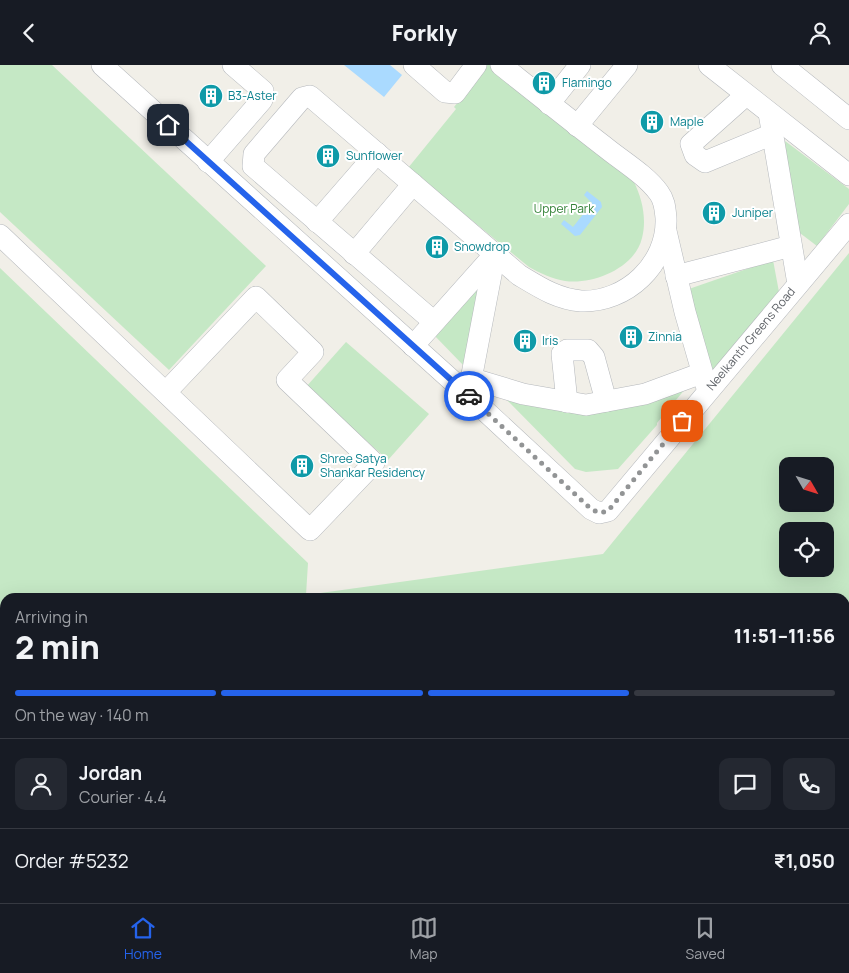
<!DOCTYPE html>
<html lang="en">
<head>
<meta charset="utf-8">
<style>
	body { margin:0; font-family:Manrope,sans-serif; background:#242831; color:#f1f3f6; height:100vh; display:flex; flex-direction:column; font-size:19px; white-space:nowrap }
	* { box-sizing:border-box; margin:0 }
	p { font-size:16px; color:#9ea1a6 }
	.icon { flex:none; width:28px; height:28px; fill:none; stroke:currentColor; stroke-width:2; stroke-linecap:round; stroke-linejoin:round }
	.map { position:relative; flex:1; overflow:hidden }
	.sheet { position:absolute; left:0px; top:528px; width:850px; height:311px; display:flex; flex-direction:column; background:#171b24; border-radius:15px 15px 0 0; box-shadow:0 5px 20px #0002 }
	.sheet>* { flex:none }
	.needle { width:32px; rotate:129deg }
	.buttons { position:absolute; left:779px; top:392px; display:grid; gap:10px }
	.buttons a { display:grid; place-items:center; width:55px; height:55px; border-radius:10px; background:#171b24; box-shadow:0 5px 20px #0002; font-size:25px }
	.pin { position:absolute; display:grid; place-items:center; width:42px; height:42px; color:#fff; margin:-21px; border-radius:10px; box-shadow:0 2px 8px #0006 }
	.courier { position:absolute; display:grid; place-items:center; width:50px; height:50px; margin:-25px; border:4px solid #2563eb; border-radius:50%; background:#fff; color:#222; box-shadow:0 1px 6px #0007 }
	.summary em { font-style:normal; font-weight:800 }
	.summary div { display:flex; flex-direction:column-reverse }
	.summary { display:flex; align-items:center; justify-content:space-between; height:85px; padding:0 15px }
	h1 { font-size:32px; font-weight:800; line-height:38px }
	.bar { display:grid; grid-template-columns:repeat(4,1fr); gap:8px 5px; align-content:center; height:60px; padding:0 15px }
	.bar i { height:6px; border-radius:4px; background:#363941 }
	.bar .current { background:#2563eb }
	.bar p { grid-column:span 4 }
	.line { display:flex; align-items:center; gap:12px; padding:0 15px; border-top:1px solid #363941 }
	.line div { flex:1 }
	.round { display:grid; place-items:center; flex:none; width:52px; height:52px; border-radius:10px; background:#242831 }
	header { display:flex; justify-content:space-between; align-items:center; height:65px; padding:0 15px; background:#171b24; font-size:22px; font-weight:800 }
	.tabs { display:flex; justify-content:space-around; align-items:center; height:70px; border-top:1px solid #363941; background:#171b24; font-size:14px; color:#9ea1a6 }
	.tabs a { display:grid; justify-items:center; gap:2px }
	.tabs .current { color:#2563eb }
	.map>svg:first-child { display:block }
	.green { fill:#c5e8c5; fill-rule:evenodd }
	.water { fill:#aadaff }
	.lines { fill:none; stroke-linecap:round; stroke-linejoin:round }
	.minor-casing { stroke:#b5b8bc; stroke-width:22 }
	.minor { stroke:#fff; stroke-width:21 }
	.done { stroke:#929495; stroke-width:5; stroke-dasharray:0 9 }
	.route { stroke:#2563eb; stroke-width:6 }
	.labels { text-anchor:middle; stroke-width:4; stroke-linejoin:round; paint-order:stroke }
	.culture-label { font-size:12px; fill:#0d838f; stroke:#fff; text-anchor:start }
	.park-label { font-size:12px; fill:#348238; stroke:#fff }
	.street-label { font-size:12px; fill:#5f6368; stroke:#fff }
</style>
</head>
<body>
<header><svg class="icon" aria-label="back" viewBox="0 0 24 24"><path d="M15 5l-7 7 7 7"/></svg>Forkly<svg class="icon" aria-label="person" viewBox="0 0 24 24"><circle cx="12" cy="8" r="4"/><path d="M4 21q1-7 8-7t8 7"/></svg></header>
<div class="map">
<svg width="849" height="838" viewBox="0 0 849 838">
	<rect width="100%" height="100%" fill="#f1efe8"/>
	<g class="green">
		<polygon points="0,0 52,0 266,201 169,305 0,147"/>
		<path d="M482 0H494L634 117C642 133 647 154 642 173 635 203 593 220 565 216 552 214 540 208 529 202L408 103 456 44 454 42 467 26Z"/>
		<polygon points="785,76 849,124 849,139 817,181 792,162"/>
		<path d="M849 188V838H773V834H845V532H5V727L0 753V203L308 498 306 530 603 489ZM788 401H825V439H788ZM788 466H825V504H788Z"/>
		<polygon points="773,195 779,227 713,308 686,225"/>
		<polygon points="481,217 464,301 434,270"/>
		<polygon points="346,277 429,349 388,395 306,322"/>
		<polygon points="686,323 657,358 657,360 618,404 586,407 575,404 500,328 550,336"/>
		<polygon points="57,834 97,834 96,838 57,838"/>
		<polygon points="259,834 602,834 599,838 261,838"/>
	</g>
	<g class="water">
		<polygon points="344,0 390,0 402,10 384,32"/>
		<polygon points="587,126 601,137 602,142 580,170 575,171 561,159 564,155 573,162 592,138 584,130"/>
	</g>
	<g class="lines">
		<g class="minor-casing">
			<g id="minor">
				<polyline points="102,0 468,330 591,444 599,448 608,446 849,159"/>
				<polyline points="414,0 445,27 455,28 476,0"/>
				<polyline points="709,0 849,110"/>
				<polyline points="782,0 849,54"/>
				<polyline points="746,30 691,79 695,90 705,97 773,69"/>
				<polyline points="549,39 580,0"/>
				<polyline points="769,48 798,219"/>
				<polyline points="577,61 627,0"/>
				<polyline points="208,97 262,35 263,26 233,0"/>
				<polyline points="317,157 377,88"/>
				<polyline points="666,166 685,247 706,320"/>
				<polyline points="0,170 310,465 374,398 287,315 313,287 256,232 166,327"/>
				<polyline points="354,189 413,119"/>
				<polyline points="676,211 791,181"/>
				<path d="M433 256 253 101 254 89 302 33 310 31 519 210C539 222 557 234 581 236 626 238 668 199 666 153 665 144 665 136 659 128 646 110 622 96 605 82 570 55 535 27 501 0"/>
				<polyline points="413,281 495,189"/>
				<polyline points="470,313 523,329 586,340 645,329 702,308"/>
				<polyline points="469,325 495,189"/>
				<polyline points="567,337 562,289 567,285 588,285 594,292 606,336"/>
			</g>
		</g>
		<use href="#minor" class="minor"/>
	</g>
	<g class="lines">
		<polyline class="done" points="469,331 591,444 599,448 608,446 682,356"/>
		<polyline class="route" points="168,60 469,331"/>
	</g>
	<defs>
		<g id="building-disc" transform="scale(1.25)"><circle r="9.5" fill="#0f9aa8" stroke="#fff"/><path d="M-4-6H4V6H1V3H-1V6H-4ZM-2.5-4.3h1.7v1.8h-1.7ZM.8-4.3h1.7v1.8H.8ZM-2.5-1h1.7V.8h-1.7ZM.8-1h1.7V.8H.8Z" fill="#fff"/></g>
	</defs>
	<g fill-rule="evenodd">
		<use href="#building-disc" x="544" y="18"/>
		<use href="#building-disc" x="211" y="31"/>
		<use href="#building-disc" x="652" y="57"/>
		<use href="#building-disc" x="328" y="91"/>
		<use href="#building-disc" x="714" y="148"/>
		<use href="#building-disc" x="437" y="182"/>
		<use href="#building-disc" x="631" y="272"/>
		<use href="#building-disc" x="525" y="276"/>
		<use href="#building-disc" x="302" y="401"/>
	</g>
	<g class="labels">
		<g class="culture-label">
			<text x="562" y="22">Flamingo</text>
			<text x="228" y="35">B3-Aster</text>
			<text x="670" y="61">Maple</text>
			<text x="346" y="95">Sunflower</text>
			<text x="732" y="152">Juniper</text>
			<text x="454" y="186">Snowdrop</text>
			<text x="648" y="276">Zinnia</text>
			<text x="542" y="280">Iris</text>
			<text x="320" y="398">Shree Satya<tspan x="320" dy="14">Shankar Residency</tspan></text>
		</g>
		<g class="park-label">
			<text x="564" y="148">Upper Park</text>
		</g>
		<g class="street-label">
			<text transform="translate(751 274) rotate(-50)" y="4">Neelkanth Greens Road</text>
		</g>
	</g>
</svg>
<div class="buttons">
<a><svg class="needle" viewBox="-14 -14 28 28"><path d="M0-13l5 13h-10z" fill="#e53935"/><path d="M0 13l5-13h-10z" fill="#9ea1a6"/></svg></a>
<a><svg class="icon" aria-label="locate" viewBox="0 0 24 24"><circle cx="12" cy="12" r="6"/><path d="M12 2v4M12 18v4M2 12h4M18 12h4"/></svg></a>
</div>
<div class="pin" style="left:682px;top:356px;background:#ea580c"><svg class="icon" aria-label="bag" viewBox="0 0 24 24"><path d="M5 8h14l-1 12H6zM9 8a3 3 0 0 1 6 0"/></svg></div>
<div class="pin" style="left:168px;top:60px;background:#1f2937"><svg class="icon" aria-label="home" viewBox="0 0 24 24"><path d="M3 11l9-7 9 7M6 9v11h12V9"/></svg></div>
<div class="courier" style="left:469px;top:331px"><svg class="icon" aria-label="car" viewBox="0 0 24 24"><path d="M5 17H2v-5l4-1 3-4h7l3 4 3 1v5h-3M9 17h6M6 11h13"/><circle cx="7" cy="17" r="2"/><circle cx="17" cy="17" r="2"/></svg></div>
<section class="sheet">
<div class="summary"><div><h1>2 min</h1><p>Arriving in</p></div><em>11:51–11:56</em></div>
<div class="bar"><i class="current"></i><i class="current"></i><i class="current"></i><i></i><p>On the way · 140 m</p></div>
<div class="line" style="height:90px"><a class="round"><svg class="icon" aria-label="person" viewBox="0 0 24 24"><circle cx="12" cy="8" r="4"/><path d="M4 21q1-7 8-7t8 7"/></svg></a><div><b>Jordan</b><p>Courier · 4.4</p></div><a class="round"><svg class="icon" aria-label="chat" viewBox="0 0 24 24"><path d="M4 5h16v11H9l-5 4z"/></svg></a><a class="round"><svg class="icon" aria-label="phone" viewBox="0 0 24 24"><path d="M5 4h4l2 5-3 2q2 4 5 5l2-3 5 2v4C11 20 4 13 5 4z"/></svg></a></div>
<div class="line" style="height:65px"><div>Order #5232</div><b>₹1,050</b></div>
</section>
</div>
<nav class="tabs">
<a class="current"><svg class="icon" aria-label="home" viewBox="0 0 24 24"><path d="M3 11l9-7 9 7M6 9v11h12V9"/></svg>Home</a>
<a><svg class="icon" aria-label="map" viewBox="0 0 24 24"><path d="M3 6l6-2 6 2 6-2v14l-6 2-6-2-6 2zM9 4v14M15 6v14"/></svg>Map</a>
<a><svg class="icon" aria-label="saved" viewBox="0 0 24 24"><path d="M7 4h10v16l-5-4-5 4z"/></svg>Saved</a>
</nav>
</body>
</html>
